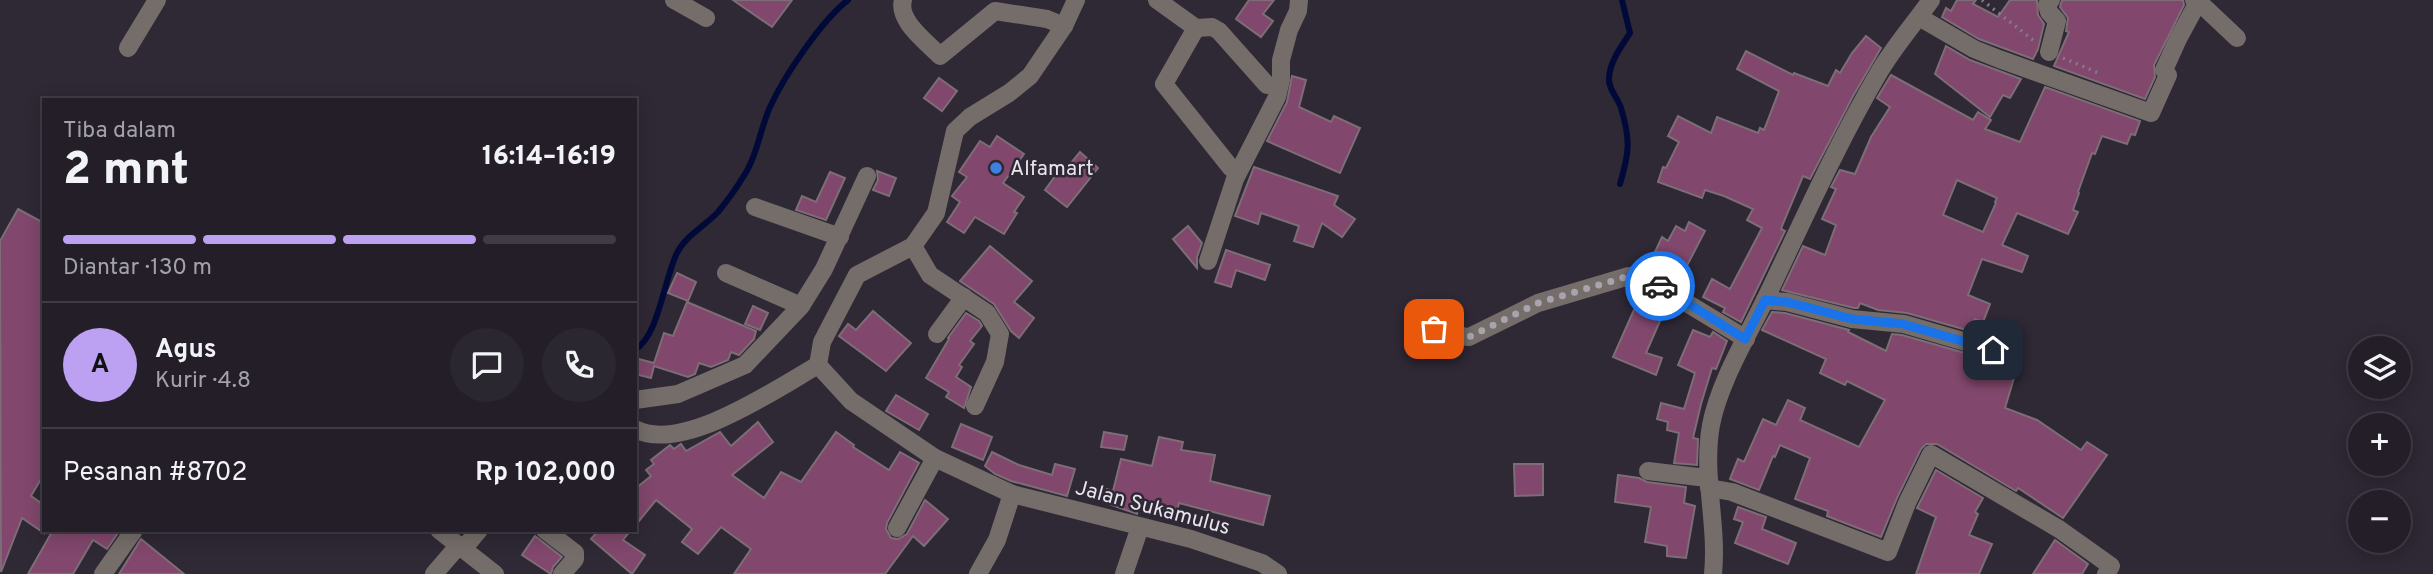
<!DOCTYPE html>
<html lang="id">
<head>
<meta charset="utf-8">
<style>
	body { margin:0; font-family:Overpass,sans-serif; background:#2b2730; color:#f1f3f6; height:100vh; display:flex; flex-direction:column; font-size:26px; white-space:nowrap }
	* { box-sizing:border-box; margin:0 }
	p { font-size:23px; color:#a3a2a8 }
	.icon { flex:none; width:38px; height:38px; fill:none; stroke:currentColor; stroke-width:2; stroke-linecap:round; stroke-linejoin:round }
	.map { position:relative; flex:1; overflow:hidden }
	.sheet { position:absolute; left:42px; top:98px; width:595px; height:434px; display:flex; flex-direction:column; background:#231e28; border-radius:0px; box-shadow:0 4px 18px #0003,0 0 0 2px #403c45 }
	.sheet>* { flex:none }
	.controls { position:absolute; left:2348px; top:336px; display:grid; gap:14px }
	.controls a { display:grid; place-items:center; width:63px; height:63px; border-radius:50%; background:#231e28; box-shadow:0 4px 18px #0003,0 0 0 2px #403c45; font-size:35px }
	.pin { position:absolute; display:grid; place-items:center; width:60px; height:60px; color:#fff; margin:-30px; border-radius:14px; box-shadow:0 4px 10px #0006 }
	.courier { position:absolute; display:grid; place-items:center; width:70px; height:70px; margin:-35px; border:5px solid #1a73e8; border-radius:50%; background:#fff; color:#222; box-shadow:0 2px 9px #0007 }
	.summary em { font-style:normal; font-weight:800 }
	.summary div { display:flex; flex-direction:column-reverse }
	.summary { display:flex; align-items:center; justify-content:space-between; height:119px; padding:0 21px }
	h1 { font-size:46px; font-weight:800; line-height:52px }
	.bar { display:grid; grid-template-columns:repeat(4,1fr); gap:10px 7px; align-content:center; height:84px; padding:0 21px }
	.bar i { height:9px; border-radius:5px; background:#403c45 }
	.bar .active { background:#bca0f2 }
	.bar p { grid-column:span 4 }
	.line { display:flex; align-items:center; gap:18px; padding:0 21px; border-top:2px solid #403c45 }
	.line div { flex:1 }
	.round { display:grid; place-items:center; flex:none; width:74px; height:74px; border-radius:37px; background:#2b2730 }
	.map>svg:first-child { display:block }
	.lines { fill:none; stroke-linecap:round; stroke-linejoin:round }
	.stream { stroke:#000938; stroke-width:6 }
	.building { fill:#81476c; stroke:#7d6d76; stroke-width:2; fill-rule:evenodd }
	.path { stroke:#827c87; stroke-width:3.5; stroke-dasharray:2 5; stroke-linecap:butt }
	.minor { stroke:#746d69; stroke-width:18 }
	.done { stroke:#a8a3ad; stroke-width:7; stroke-dasharray:0 12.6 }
	.route { stroke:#1a73e8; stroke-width:9 }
	.shop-dot { fill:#3f7fe0; stroke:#2f2835; stroke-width:2.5 }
	.labels { text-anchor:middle; stroke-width:5; stroke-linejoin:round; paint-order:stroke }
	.poi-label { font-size:21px; fill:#e9e5ed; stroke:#2f2835; text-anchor:start }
	.street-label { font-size:21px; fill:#e9e5ed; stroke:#2f2835 }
</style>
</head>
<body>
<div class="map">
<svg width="2433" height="574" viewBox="0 0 2433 574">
	<rect width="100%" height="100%" fill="#2f2835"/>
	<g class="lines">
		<g class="stream">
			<path d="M1620 184C1629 153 1631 141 1621 108 1618 98 1608 89 1609 78 1610 61 1621 47 1630 33L1622 0"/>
			<path d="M635 350C659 335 664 279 677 253 686 235 705 226 718 212 727 201 736 189 743 177 757 157 760 129 770 107 784 76 822 20 848 0"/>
		</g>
	</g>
	<g class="building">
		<polygon points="733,0 792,0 772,27"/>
		<polygon points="1249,0 1274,0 1263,14 1273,21 1261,37 1236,19"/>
		<polygon points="1957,0 1976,0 1973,4 1998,17 2010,0 2037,0 2038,15 2044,24 2038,49 2033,59 1979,39 1942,17 1946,8 1951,11"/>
		<polygon points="2062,0 2183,0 2184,5 2154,65 2155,77 2145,99 2054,66 2069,32 2066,31 2068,18 2060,7"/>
		<polygon points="1866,36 1881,48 1853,96 1810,179 1803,176 1782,226 1781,229 1785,231 1741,322 1723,312 1725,308 1703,297 1712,279 1730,289 1762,228 1747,220 1753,209 1724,196 1705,190 1702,198 1658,182 1663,167 1666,168 1679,142 1668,136 1678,116 1711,133 1717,117 1758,133 1760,128 1764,130 1779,91 1737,69 1746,51 1793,75 1794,73 1828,86 1836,70 1840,73 1852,53"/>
		<polygon points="1946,46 1970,60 2021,79 2010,98 2003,95 1990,117 1935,74"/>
		<path d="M1891 75 1973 120 1978 112 1991 120 1985 129 2020 142 2045 87 2140 121 2135 135 2131 134 2127 144 2102 136 2095 154 2092 153 2078 192 2079 193 2073 210 2078 212 2068 234 2017 213 2002 245 2028 256 2022 272 1982 259 1968 295 1990 304 1983 322 1975 319 1970 331 1907 313 1878 310 1860 303 1858 308H1854L1782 290 1803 246 1825 255 1836 225 1822 219 1836 189 1831 187 1840 170 1855 174 1871 137 1890 107 1877 98ZM1957 180 1997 198 1995 202 1996 203 1983 232 1943 215Z"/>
		<polygon points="1292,76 1306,80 1299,107 1331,122 1334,116 1360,128 1340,173 1267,141 1287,102"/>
		<polygon points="939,78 957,91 942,111 924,98"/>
		<polygon points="997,136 1024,154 1003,183 1024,197 1014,212 1017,213 1004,234 975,217 964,233 947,222 960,202 952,196 967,177 959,172 980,141 990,147"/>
		<polygon points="1080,152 1098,168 1067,207 1045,190 1058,172 1062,174"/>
		<polygon points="1254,167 1338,196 1334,205 1355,219 1342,237 1322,223 1313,247 1294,241 1299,226 1261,213 1258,224 1235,216"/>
		<polygon points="877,171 896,178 889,196 873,190 878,180"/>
		<polygon points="830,172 845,178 826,220 796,210 802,196 816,202"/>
		<polygon points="18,209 44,223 44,474 31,496 44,505 44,533 22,518 1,572 0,241"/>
		<polygon points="1689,222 1705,231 1680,279 1665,271 1667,268 1657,262 1659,257 1654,254 1662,237 1668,241 1676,226 1685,231"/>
		<polygon points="1188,226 1202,243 1197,257 1197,268 1173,239"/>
		<polygon points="990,246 1032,281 1014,302 1034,318 1019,338 1011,331 994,304 960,281"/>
		<polygon points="1226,250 1270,265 1265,280 1236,270 1231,287 1215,282"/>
		<polygon points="677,273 696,282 688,301 668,293"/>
		<polygon points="687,302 756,331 754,339 739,355 731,352 728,360 711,367 699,363 695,374 688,377 654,366 651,378 635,374 635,358 654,363 664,333 673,336"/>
		<polygon points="1637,303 1663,314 1646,353 1662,358 1656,375 1613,357"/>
		<polygon points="753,306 768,313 760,330 745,324"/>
		<polygon points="873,311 911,343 886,371 839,336 848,324 856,330"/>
		<polygon points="1772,312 1785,313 1849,330 1848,332 1886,351 1892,334 1902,335 2017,368 2005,408 2037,420 2081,450 2087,442 2107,455 2063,518 2018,488 2016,491 1937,444 1926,444 1921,449 1897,498 1881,537 1827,516 1828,511 1795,499 1810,458 1780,445 1775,457 1773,456 1759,490 1730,479 1738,459 1744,462 1763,419 1776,425 1788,400 1805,408 1800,420 1859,447 1885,400 1847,381 1845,385 1820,373 1826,359 1762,330"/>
		<polygon points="966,313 979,321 982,326 970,341 974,344 959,365 962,367 956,377 971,387 964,408 946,397 949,392 926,378 949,339 948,338"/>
		<polygon points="1693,330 1710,337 1713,332 1727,341 1716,369 1712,368 1701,404 1693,438 1698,439 1697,465 1674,463 1679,433 1667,430 1668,422 1657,419 1661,403 1684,409 1695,373 1678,365"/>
		<polygon points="896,395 928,414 919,430 886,411"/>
		<polygon points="758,422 773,442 732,475 764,498 781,472 801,482 836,432 854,445 853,447 889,470 900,452 919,463 887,523 886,529 891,538 898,539 907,534 925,500 948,519 924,546 913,536 885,574 734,574 751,549 721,527 698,554 682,542 692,529 656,500 635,526 635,489 651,476 646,470 654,464 651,460 670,445 674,449 681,444 686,451 720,432 731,446"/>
		<polygon points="961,424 992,437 983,460 952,447"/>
		<polygon points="1104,432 1127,436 1124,450 1101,447"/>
		<polygon points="1159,437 1183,442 1181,450 1215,455 1210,481 1270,496 1263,525 1179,503 1176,515 1151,509 1151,512 1138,508 1137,514 1103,502 1107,489 1113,491 1121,459 1152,466"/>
		<polygon points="992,452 1019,465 1052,475 1055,464 1075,469 1067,496 1011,481 995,474 985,466"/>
		<polygon points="1514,464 1543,464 1543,495 1515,496"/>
		<polygon points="1936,470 1983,498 1975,512 1978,514 1969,535 1992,544 1979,574 1916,574 1936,517 1917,508"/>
		<polygon points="1618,475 1639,478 1647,482 1686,487 1684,503 1695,506 1686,558 1667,556 1667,546 1645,542 1651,507 1615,502"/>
		<polygon points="1738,507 1766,517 1762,529 1796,543 1788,564 1735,543 1743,522 1734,519"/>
		<polygon points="53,530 120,530 107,549 93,540 73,574 28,574"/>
		<polygon points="599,530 631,530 623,540 645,555 632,574 591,539"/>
		<polygon points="535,536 562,557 553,567 551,574 522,555"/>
		<polygon points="141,539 184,574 119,574"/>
		<polygon points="2055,540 2088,564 2082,574 2033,574"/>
	</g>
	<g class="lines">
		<g class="path">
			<polyline points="1982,0 2033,40"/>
			<polyline points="2063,58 2101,74"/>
		</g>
		<g class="minor">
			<polyline points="674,0 706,18"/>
			<path d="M903 0C897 21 927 42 940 56L995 11 1047 19 1064 26"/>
			<polyline points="1157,0 1196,28 1164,84 1231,168"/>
			<polyline points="2194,0 2202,5 2237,38"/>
			<polyline points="1919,17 1974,49 1999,59 2151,113 2168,75 2164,70 2178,39 2198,2"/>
			<polyline points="1196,28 1212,27 1219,31 1267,85"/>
			<polyline points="128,48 157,0"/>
			<polyline points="2049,52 2057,21 2049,12 2047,5 2051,0"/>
			<polyline points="755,207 840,237"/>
			<polyline points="913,246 930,275 987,313 1000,334 995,362 975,406"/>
			<polyline points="1208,261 1235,179 1277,97 1281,80 1281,60 1289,30 1298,11 1299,0"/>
			<polyline points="726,273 801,306"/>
			<polyline points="1765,300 1787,302 1852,319 1904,324 1993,350"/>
			<polyline points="1434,329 1450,335 1469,337 1538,303 1629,276 1649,280 1746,339"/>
			<polyline points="937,334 964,297"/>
			<polyline points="635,400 678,394 745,365 801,306 824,269 867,176"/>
			<path d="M635 429C682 454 776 389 818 365"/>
			<polyline points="1648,471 1707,478"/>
			<polyline points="1709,488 1732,492 1888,552 1907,503 1931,454 2059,529 2111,566 2106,574"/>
			<polyline points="1012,494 1191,539 1262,563 1278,574"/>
			<polyline points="897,528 935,458"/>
			<polyline points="439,530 495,574"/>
			<polyline points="545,530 575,553 575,559 562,574"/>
			<polyline points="464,548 479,530"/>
			<polyline points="103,574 134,530"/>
			<polyline points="434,574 459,545"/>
			<polyline points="978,574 997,540 1012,494 935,458 851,401 818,365 822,342 857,275 913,246 936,213 955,131 970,117 1009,93 1030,76 1064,26 1076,0"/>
			<polyline points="1124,574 1140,527"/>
			<path d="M1713 574C1718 524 1702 475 1711 425 1719 383 1747 337 1766 298 1802 223 1836 146 1878 74 1893 48 1914 24 1931 0"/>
		</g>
	</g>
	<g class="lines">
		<polyline class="done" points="1434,329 1450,335 1469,337 1538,303 1629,276 1649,280 1660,286"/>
		<polyline class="route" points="1660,286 1745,339 1765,300 1787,302 1852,319 1903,324 1993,350"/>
	</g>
	<circle class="shop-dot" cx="996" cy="168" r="7"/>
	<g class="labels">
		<g class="poi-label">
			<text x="1010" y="175">Alfamart</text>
		</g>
		<g class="street-label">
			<text transform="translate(1153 507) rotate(15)" y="7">Jalan Sukamulus</text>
		</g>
	</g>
</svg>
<div class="controls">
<a><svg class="icon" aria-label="layers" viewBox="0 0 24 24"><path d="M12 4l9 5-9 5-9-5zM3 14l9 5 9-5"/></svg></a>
<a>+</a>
<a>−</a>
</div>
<div class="pin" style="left:1434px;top:329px;background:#ea580c"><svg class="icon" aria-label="bag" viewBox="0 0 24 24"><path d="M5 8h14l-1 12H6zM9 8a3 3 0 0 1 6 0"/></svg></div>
<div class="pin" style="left:1993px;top:350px;background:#1f2937"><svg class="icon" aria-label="home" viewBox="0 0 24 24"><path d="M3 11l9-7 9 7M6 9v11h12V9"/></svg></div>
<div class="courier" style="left:1660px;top:286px"><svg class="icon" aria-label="car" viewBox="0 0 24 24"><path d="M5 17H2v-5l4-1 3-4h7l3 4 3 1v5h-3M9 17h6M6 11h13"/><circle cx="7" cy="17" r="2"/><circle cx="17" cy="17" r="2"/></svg></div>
<section class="sheet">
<div class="summary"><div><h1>2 mnt</h1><p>Tiba dalam</p></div><em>16:14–16:19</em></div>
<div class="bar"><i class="active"></i><i class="active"></i><i class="active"></i><i></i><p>Diantar · 130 m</p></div>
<div class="line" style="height:126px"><b class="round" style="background:#bca0f2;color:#111">A</b><div><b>Agus</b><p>Kurir · 4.8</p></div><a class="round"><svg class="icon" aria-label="chat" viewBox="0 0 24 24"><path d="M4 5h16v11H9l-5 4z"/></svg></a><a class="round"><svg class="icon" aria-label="phone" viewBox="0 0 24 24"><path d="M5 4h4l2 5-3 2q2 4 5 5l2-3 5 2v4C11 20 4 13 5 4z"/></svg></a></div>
<div class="line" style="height:91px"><div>Pesanan #8702</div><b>Rp 102,000</b></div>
</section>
</div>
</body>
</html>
